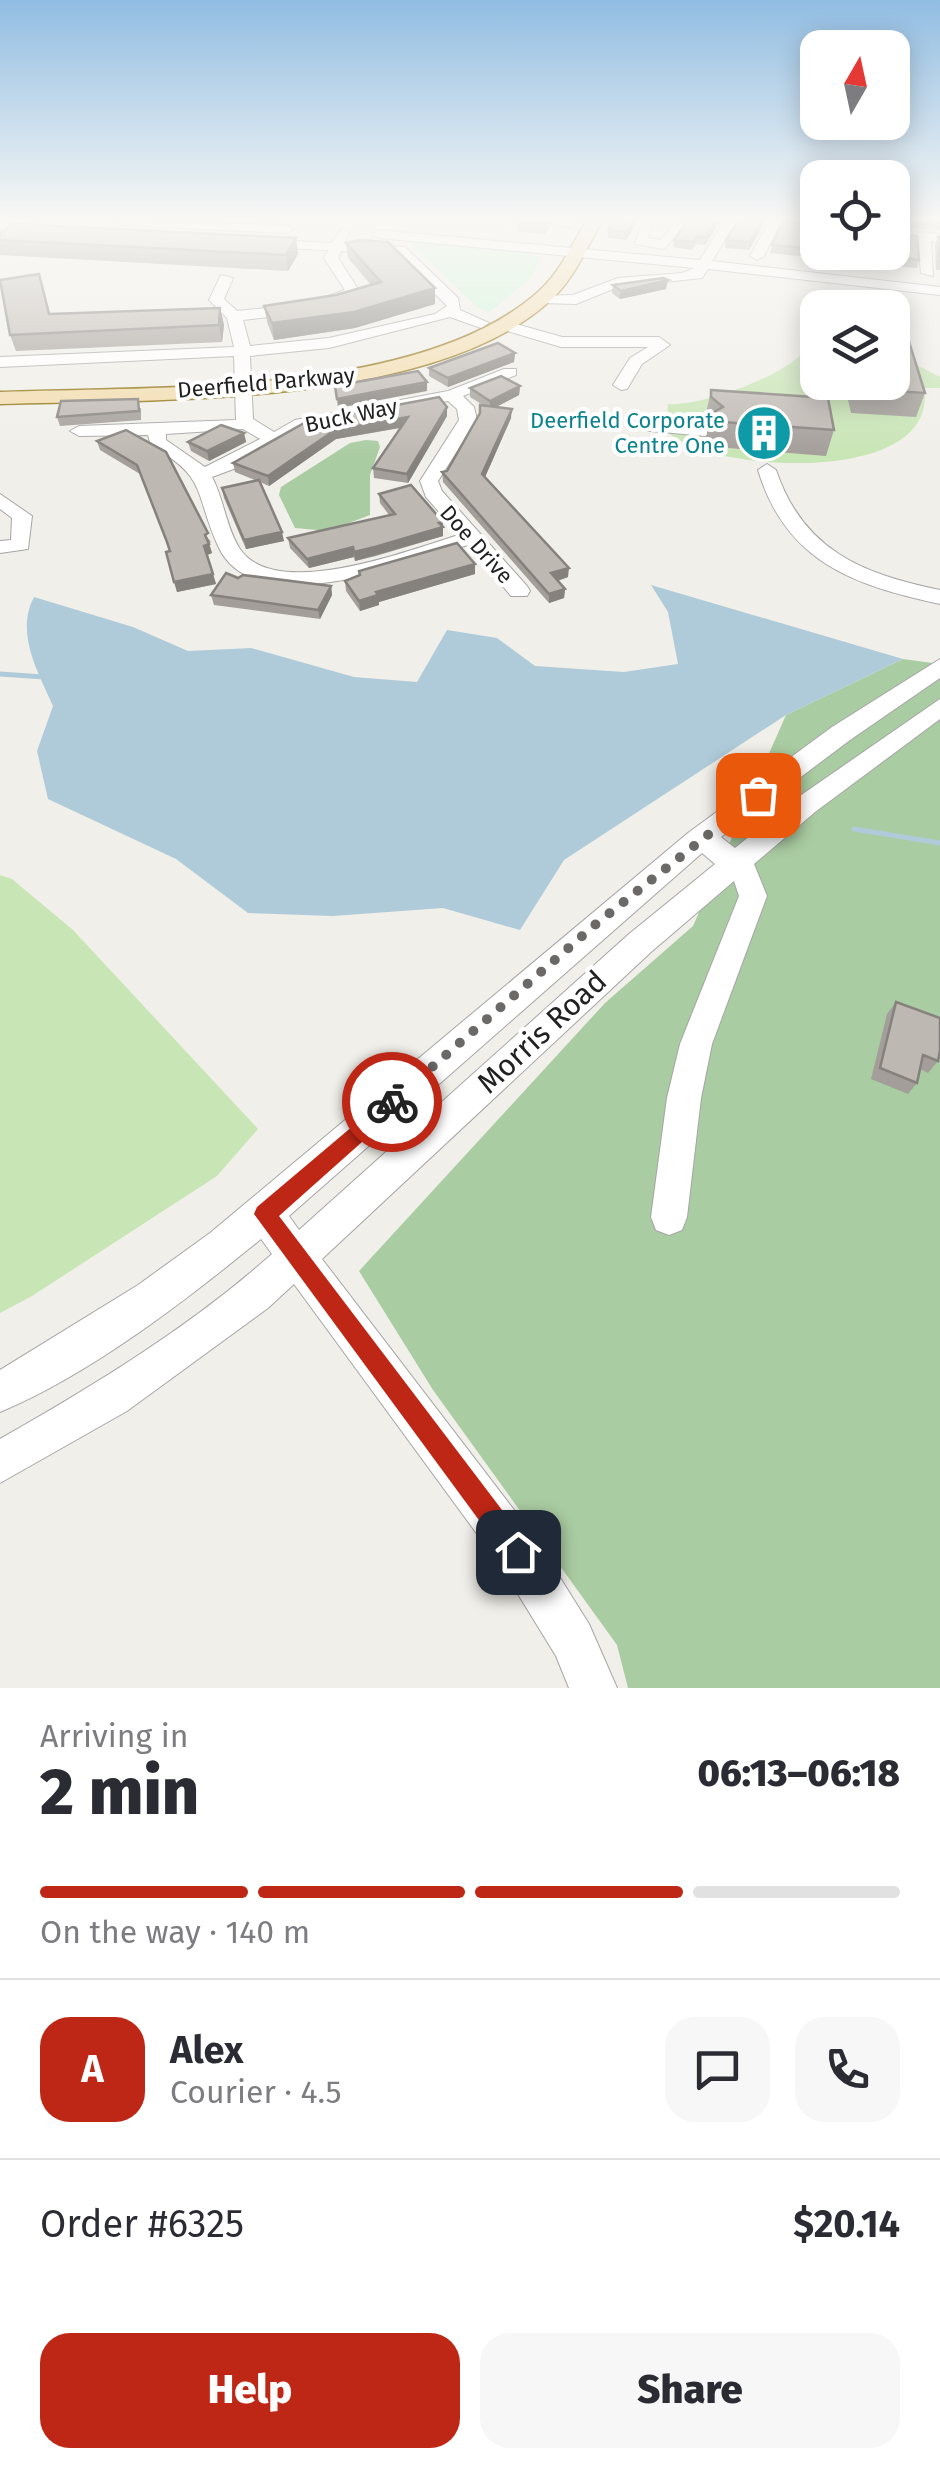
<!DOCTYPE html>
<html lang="en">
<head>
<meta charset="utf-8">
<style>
	body { margin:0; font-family:"Fira Sans",sans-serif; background:#f7f7f7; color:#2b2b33; height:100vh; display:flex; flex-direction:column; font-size:38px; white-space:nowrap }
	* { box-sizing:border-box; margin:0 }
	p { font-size:32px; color:#7c7c81 }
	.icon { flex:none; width:55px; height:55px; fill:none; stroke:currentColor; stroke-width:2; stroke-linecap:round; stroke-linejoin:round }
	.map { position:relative; height:1688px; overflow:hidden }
	.panel { display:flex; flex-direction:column; background:#fff; flex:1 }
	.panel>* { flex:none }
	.needle { width:65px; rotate:9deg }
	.tools { position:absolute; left:800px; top:30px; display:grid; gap:20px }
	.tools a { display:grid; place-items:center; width:110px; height:110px; border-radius:20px; background:#fff; box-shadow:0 5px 25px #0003; font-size:50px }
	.pin { position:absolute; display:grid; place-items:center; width:85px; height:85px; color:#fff; margin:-42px; border-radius:20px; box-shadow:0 5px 15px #0006 }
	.courier { position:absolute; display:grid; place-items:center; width:100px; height:100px; margin:-50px; border:8px solid #be2715; border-radius:50%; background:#fff; color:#222; box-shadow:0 2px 12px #0007 }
	.headline em { font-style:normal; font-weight:800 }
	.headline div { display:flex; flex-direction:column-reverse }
	.headline { display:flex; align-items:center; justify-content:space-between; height:170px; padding:0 40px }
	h1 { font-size:65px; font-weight:800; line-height:75px }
	.bar { display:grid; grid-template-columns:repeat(4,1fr); gap:15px 10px; align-content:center; height:120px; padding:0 40px }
	.bar i { height:12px; border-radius:8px; background:#e1e1e2 }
	.bar .current { background:#be2715 }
	.bar p { grid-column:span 4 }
	.line { display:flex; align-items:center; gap:25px; padding:0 40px; border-top:2px solid #e1e1e2 }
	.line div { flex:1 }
	.round { display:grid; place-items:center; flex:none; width:105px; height:105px; border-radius:30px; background:#f7f7f7 }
	.action { display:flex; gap:20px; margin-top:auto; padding:20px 40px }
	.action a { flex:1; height:115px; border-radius:30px; background:#be2715; color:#fff; font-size:40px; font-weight:800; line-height:115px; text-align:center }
	.action a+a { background:#f7f7f7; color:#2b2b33 }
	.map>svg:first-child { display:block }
	.grass { fill:#c8e5b5 }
	.forest { fill:#aacca2 }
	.park { fill:#ccf5d4 }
	.water { fill:#afcbd9 }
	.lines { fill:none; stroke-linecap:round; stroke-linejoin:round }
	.stream { stroke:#afcbd9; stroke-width:5 }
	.minor-casing { stroke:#a5a5a5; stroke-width:2 }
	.major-casing { stroke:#8f7210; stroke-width:3 }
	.minor { fill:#fff; fill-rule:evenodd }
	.major { fill:#f3dcac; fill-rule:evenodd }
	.wall { fill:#a39e99 }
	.shaded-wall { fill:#85817d }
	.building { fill:#beb8b2; stroke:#85817d; stroke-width:2.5 }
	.route { fill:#be2715 }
	.done { stroke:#6a6967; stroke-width:10; stroke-dasharray:0 18 }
	.labels { text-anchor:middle; stroke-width:8; stroke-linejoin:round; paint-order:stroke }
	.far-street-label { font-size:22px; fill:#212121; stroke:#fff }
	.far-culture-label { font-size:22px; fill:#0d838f; stroke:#fff; text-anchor:end }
	.near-street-label { font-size:30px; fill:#212121; stroke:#fff }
</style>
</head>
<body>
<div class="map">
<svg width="940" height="1688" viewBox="0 0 940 1688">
	<rect width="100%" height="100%" fill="#f1efe9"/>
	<g class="grass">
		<path d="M817 346 818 382H892L909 361 940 377V388H924C940 488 703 473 666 430L668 404C702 407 790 374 808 347Z"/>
		<polygon points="0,875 12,879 73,930 258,1129 217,1176 32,1296 0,1313"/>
	</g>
	<g class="forest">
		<polygon points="366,440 378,441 380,447 370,475 370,515 328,531 295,528 279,495 281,487 350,443"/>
		<polygon points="903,659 940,664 940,1688 628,1688 617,1645 433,1390 359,1271 605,1003 693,926 786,715"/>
	</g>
	<polygon class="park" points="407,240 521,250 541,259 530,278 490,312 477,307"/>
	<path class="water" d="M651 585 903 659 786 715 564 860 520 930 443 908 333 916 248 913 176 859 48 799 37 751 53 706C38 672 15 633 34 597L133 627 188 651 251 648 354 677 417 682 447 630 497 638 535 666 624 672 678 664 668 612Z"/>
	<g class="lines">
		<g class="stream">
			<polyline points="0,674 44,677"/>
			<polyline points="854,829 940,843"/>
		</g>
		<g class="minor-casing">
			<g id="minor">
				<polygon points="112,221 287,225 294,229 287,233 118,225"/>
				<polygon points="540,221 574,221 576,224 570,228"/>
				<polygon points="642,221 654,221 648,238 661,240 676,221 689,221 664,249 635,244"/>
				<polygon points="724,221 737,221 712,261 940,287 940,295 708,269 702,278 618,287 576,304 541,303 536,302 536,296 573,295 618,278 682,273 695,268 379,238 372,234 379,230 700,260"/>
				<polygon points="758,221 818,222 818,230 779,226 764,256 757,260 750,256 767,225"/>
				<path d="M342 229 349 233 344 243 405 247 458 298 460 310 489 323 481 328 450 317 329 348 250 356 253 419 274 432 295 420 448 391 504 369H516V375L463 396 474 407 477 420 438 481 442 491 527 586 530 591 527 596H511L468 545C409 563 255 623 219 548 194 495 209 477 151 446L148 435 79 436 70 431 79 426 236 420 234 356 0 367V357L234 347 227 318 209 300 221 275 233 278 224 299 237 311 306 304 345 290 324 258 328 250 260 247 253 243 260 239 331 243ZM341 251 396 254 447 306 435 314 329 338 250 346 243 320 308 312 358 295 360 292 338 258ZM448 401 457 409 459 420 420 481 426 497 459 535C409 550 276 602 240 549 226 528 224 499 212 477L239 467 306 428ZM243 429 260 439 205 467 166 440V434Z"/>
				<polygon points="892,229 940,234 940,242 931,241 933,276 921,273 918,240 892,237"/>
				<polygon points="502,320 562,337 659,337 670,345 642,364 627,389 621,390 613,385 630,358 648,347 561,347 497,328 494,325"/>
				<polygon points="647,421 705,426 714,431 705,436 641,430 638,426"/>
				<path d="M767 464 776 470C803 550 862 574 940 590V604C853 585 786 562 758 470Z"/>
				<polygon points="0,494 32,516 28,549 0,553 0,541 11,540 12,518 0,509"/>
				<path d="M940 659V678L850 740 721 837 735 848 797 798 940 699V719L815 812 754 864 767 896 712 1044 701 1098 687 1217 682 1230 669 1235 656 1230 651 1217 667 1098 680 1044 739 896 734 881 651 952 322 1259 534 1536 589 1624 617 1688H569L556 1656 502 1568 294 1284 268 1308 127 1411 0 1483V1439C95 1385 190 1327 272 1254L261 1239C185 1301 91 1374 0 1412V1370L138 1285 210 1233 688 833 832 727ZM702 853 715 864 629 934 299 1230 289 1216Z"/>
			</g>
		</g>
		<g class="major-casing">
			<path id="major" d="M586 221H602C587 247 575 277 553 298 437 409 153 399 0 404V392C152 386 421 398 539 291 560 272 572 245 586 221Z"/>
		</g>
		<use href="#minor" class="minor"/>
		<use href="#major" class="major"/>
	</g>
	<g class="wall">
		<polygon points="518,221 549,221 549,227 544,234 518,231"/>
		<polygon points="613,221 637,221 626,240 608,238 608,230"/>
		<polygon points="720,221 705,245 696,244 692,250 673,247 674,240"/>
		<polygon points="763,221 762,227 749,250 725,248 726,240"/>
		<polygon points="892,221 940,221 940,230 892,226"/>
		<polygon points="818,225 818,252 892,252 919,260 917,268 770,253 772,245"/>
		<polygon points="0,234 296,238 298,254 288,271 0,255"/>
		<polygon points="940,236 940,270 936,270 935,245 938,237"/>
		<polygon points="346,243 435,288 435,304 355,328 274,340 267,322 264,306 336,295 371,285 348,258"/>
		<polygon points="39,274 50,314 220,308 224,325 222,342 16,351 10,335"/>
		<polygon points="613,285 666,289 620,299 612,293"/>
		<polygon points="515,353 514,362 448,387 429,376 429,368"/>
		<polygon points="844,382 892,382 925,393 916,417 851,413"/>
		<polygon points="520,386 519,395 496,407 511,418 485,477 568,577 558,581 565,589 564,598 549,603 443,482 442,472 447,471 480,413 483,405 470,397 470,388"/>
		<polygon points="711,390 834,430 826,456 705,446 708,425 706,422 706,414"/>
		<polygon points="141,408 141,420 60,426 57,417"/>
		<polygon points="447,416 408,483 374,478 373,468 401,428 336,439 269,486 260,482 284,541 246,549 224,498 222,488 257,481 235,472 233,463 306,422"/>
		<polygon points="126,430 211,542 209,543 212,553 207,555 216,584 177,592 169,548 140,474 100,450 97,441"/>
		<polygon points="244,433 246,442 209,461 191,451 188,442"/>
		<polygon points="379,494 443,522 443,536 376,556 355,561 354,557 309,568 290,548 288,538 389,515 380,503"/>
		<polygon points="475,564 475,574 379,602 379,605 360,611 346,591 345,581"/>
		<polygon points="238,578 331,586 332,595 320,619 214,605 211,595"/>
		<polygon points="896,1002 938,1061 928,1073 920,1069 917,1083 908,1094 871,1079 887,1014"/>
	</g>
	<g class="shaded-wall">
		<polygon points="545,221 549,221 549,227 544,234"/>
		<polygon points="633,221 637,221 626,240 627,232"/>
		<polygon points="716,221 720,221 705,245 706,237"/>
		<polygon points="763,221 762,227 749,250 750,242"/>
		<polygon points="296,238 298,254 288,271 286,255"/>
		<polygon points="668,280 666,289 620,299 621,291"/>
		<polygon points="435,288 435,304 355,328 274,340 272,323"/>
		<polygon points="220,308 224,325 222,342 219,325"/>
		<polygon points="515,353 514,362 448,387 448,378"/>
		<polygon points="427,382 427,391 338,408 337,399"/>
		<polygon points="520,386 519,395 490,410 490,401"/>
		<polygon points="447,407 447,416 408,483 407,474"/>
		<polygon points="512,409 511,418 482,484 482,474"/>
		<polygon points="408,417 409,426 336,439 269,486 268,476 335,430"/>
		<polygon points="244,433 246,442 209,461 207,451"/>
		<polygon points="443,522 443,536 355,561 354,552"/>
		<polygon points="282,532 284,541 246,549 244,540"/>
		<polygon points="209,544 212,553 207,555 204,546"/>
		<polygon points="353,547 354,557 309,568 307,559"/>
		<polygon points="475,564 475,574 379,602 379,605 360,611 359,601 376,592"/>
		<polygon points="569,568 568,577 550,583 551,573"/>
		<polygon points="213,574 216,584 177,592 174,582"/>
		<polygon points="331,586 332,595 320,619 318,610"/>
		<polygon points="565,589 564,598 549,603 549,594"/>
	</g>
	<g class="building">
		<polygon points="613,221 633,221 627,232 608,230"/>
		<polygon points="687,221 716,221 706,237 697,236 693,242 674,240"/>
		<polygon points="738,221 762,221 750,242 726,240"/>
		<polygon points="783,222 818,225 818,249 772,245"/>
		<polygon points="19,224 296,238 286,255 0,240 0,234 10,225"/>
		<polygon points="892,232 917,236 919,260 848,252 892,252"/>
		<polygon points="940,236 940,262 938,237"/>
		<polygon points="361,240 388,242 435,288 354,312 272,323 264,306 336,295 381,282 346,243"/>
		<polygon points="39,274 49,314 220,308 219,325 10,335 0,280"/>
		<polygon points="663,278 668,280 621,291 613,285"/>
		<polygon points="892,326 905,329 925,393 859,389 857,382 892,382"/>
		<polygon points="498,343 515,353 448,378 429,368"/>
		<polygon points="418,371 427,382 337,399 335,386"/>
		<polygon points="501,376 520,386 490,401 470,388"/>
		<polygon points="711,390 828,398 834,430 710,421 710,414 723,407 711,397"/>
		<polygon points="439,397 447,407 407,474 373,468 408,417 335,430 268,476 233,463 306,422"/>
		<polygon points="138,399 139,411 57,417 61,401"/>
		<polygon points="480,405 512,409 482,474 569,568 551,573 565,589 549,594 442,472 447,471 480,413"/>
		<polygon points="221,425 244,433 207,451 188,442"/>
		<polygon points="126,430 166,452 208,533 205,535 209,544 204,546 213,574 174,582 166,552 170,551 167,542 137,465 97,441"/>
		<polygon points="259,480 282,532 244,540 222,488"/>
		<polygon points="411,485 443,522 439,523 443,527 375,547 354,552 353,547 307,559 288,538 395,514 379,494"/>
		<polygon points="457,543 475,564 376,592 378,595 359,601 345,581 360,575 359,571"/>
		<polygon points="226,573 238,578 243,575 331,586 318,610 211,595"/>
		<polygon points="896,1002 940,1018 940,1050 938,1061 923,1055 917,1083 880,1068"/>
	</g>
	<linearGradient id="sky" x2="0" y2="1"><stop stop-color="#91bde2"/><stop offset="0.48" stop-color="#f9f8f5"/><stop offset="1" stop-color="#f9f8f5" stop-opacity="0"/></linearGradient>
	<rect width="940" height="457" fill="url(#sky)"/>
	<polygon class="route" points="392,1093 399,1095 399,1109 279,1216 527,1543 531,1552 527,1561 518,1565 509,1561 254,1214 257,1207"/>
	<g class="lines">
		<polyline class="done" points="392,1102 596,924 758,795"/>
	</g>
	<defs>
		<g id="building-disc" transform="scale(2.875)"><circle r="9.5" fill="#0f9aa8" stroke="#fff"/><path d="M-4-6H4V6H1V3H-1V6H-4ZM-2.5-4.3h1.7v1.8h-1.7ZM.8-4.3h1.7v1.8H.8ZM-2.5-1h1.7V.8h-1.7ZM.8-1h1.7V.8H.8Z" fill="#fff"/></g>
	</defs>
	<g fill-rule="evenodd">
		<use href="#building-disc" x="764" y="433"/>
	</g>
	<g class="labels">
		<g class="far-street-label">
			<text transform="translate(266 382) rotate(-5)" y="8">Deerfield Parkway</text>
			<text transform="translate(351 415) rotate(-12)" y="8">Buck Way</text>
			<text transform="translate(477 544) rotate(48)" y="8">Doe Drive</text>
		</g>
		<g class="far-culture-label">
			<text x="725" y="428">Deerfield Corporate<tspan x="725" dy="25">Centre One</tspan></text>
		</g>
		<g class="near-street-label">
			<text transform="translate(542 1032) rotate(-43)" y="10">Morris Road</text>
		</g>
	</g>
</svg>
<div class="tools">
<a><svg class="needle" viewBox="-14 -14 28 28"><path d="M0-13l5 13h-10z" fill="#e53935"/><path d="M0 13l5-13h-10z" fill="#7c7c81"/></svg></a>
<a><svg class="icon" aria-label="locate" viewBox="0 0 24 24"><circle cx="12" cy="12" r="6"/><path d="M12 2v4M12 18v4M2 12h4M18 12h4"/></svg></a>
<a><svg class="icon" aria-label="layers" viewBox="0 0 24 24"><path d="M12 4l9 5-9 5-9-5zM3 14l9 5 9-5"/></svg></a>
</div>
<div class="pin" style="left:758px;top:795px;background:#ea580c"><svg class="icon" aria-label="bag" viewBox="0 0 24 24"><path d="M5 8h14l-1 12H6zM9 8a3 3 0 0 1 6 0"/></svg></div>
<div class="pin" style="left:518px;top:1552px;background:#1f2937"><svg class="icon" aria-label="home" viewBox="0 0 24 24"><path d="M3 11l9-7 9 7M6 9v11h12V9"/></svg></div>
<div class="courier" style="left:392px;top:1102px"><svg class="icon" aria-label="bike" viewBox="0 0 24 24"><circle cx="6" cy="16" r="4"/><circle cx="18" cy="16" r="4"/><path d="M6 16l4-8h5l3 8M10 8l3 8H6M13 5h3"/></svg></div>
</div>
<section class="panel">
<div class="headline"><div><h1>2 min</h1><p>Arriving in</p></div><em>06:13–06:18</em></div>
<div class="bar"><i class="current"></i><i class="current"></i><i class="current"></i><i></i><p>On the way · 140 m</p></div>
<div class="line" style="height:180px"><b class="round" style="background:#be2715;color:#fff">A</b><div><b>Alex</b><p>Courier · 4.5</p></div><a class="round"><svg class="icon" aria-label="chat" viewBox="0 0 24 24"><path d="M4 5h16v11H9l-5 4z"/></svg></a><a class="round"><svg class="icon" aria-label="phone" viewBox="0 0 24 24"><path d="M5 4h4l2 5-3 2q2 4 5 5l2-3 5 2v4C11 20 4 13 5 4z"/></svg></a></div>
<div class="line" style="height:130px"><div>Order #6325</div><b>$20.14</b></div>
<div class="action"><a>Help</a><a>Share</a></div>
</section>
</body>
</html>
